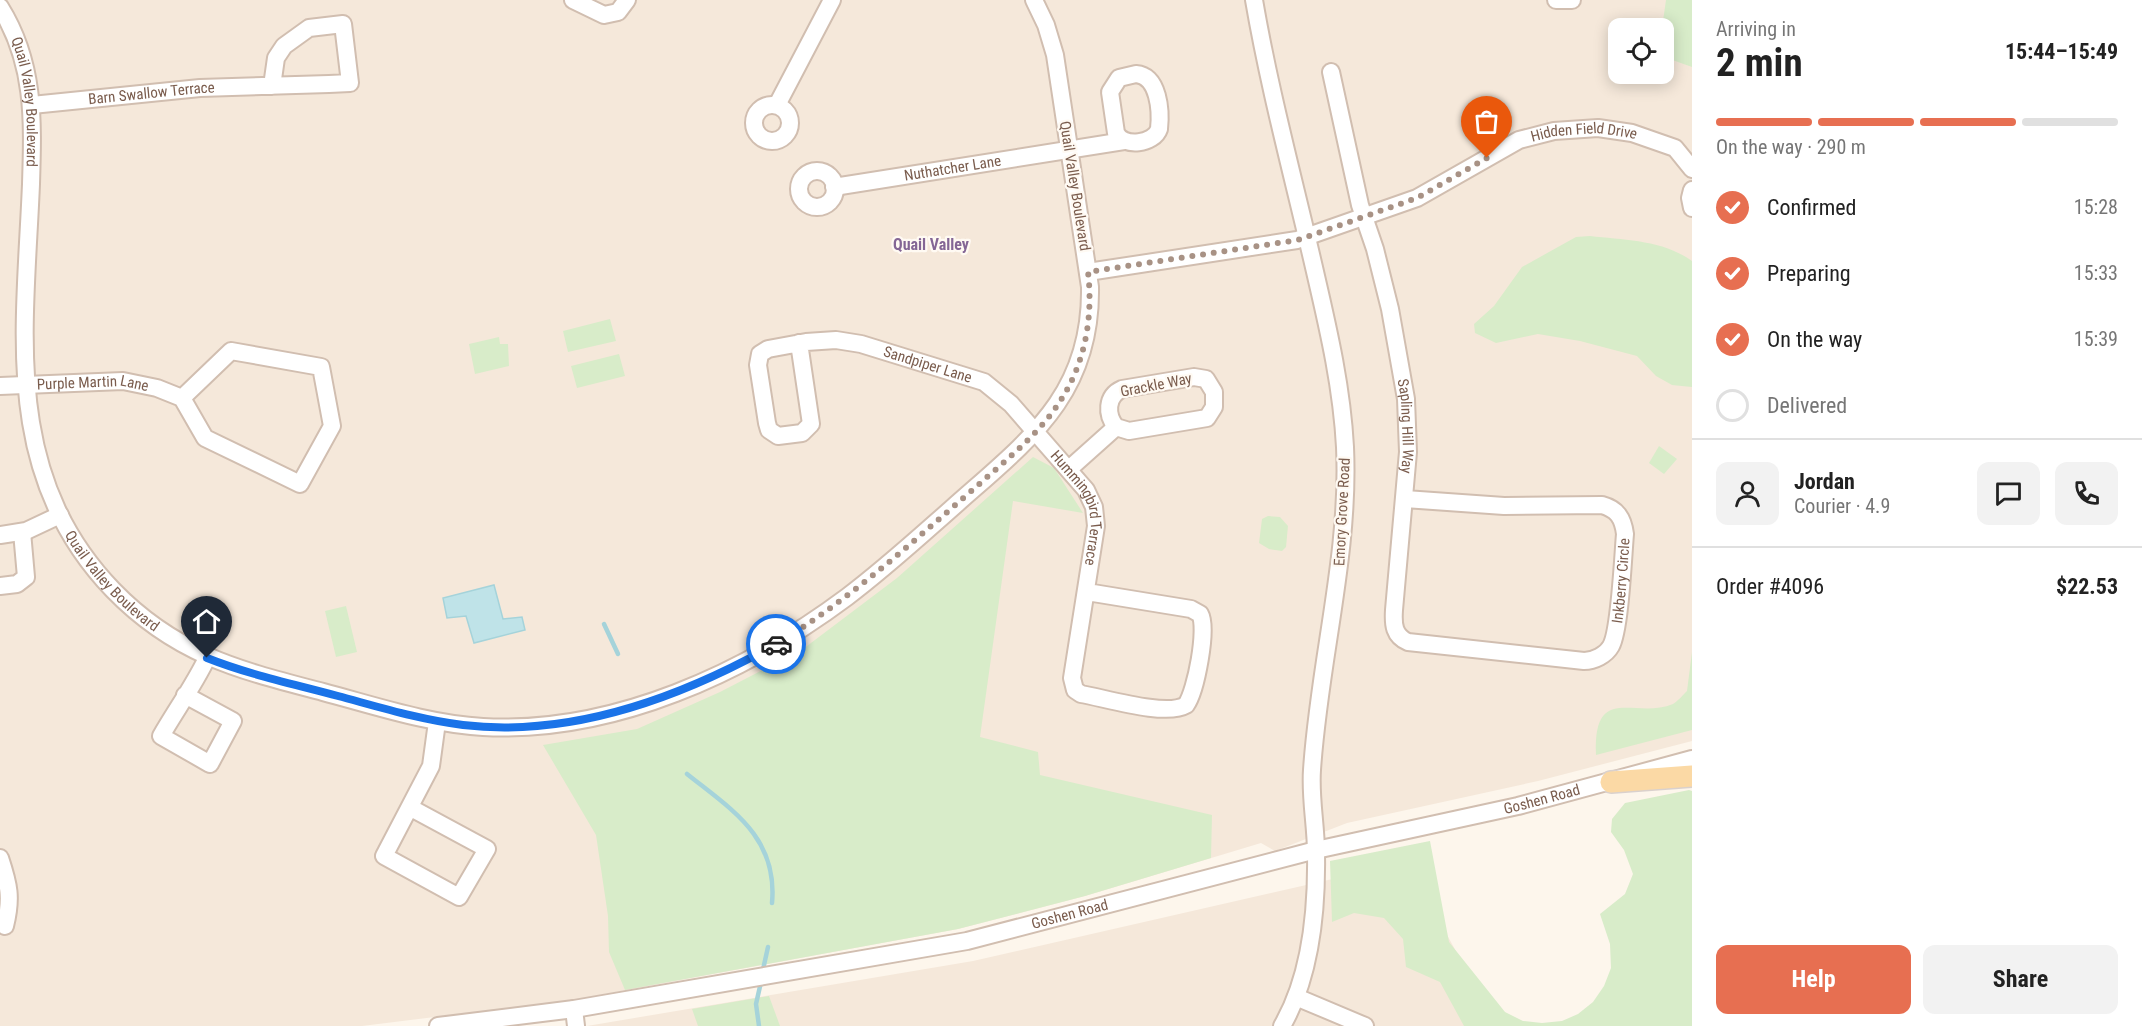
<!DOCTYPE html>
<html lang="en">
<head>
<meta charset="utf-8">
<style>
	body { margin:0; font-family:"Roboto Condensed",sans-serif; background:#f2f2f2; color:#222; height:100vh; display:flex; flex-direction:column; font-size:22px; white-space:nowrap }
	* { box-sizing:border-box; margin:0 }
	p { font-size:20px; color:#767676 }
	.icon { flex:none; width:33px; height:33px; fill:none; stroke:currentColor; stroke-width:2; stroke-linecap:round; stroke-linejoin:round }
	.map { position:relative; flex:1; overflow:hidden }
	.drawer { display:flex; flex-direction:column; background:#fff; width:450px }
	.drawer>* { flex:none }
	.tools { position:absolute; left:1608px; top:18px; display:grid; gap:12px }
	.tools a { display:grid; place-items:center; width:66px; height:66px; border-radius:12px; background:#fff; box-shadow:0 3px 15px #0003; font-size:30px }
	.pin { position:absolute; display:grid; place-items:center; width:51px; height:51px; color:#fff; margin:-62px -26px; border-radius:50% 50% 50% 0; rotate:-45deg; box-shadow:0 0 6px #0007 }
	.pin .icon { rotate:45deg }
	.courier { position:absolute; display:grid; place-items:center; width:60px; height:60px; margin:-30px; border:4px solid #1a73e8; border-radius:50%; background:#fff; color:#222; box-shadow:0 2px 8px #0007 }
	.head em { font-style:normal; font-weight:700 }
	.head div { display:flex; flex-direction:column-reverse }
	.head { display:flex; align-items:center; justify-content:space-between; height:102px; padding:0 24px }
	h1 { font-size:39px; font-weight:700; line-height:45px }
	.bar { display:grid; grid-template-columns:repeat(4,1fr); gap:9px 6px; align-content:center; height:72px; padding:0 24px }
	.bar i { height:8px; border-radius:4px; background:#e0e0e0 }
	.bar .selected { background:#e76f51 }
	.bar p { grid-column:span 4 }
	.line { display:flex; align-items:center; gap:15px; padding:0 24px; border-top:2px solid #e0e0e0 }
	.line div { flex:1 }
	.round { display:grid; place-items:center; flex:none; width:63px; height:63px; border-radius:12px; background:#f2f2f2 }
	ol { padding:0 24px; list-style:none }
	li { display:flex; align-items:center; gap:18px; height:66px }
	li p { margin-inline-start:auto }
	li .icon { padding:6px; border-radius:50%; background:#e76f51; color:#fff; stroke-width:4 }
	li:last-child { color:#767676 }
	li i { width:33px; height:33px; border:3px solid #e0e0e0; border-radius:50% }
	.action { display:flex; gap:12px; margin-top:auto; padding:12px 24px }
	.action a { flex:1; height:69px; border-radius:12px; background:#e76f51; color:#fff; font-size:24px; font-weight:700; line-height:69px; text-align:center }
	.action a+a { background:#f2f2f2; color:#222 }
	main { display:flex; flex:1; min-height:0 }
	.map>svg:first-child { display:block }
	.residential { fill:#f5e8da; fill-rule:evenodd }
	.green { fill:#d8ecc9 }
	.water { fill:#bfe3e8; stroke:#a5d3da; stroke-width:1.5 }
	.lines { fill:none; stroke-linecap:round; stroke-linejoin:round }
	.stream { stroke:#a5d3da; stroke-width:4.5 }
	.minor-casing { stroke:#d1beb0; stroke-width:20 }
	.major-casing { stroke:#dad1cd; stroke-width:24 }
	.minor { stroke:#fff; stroke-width:16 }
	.major { stroke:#fbd9a5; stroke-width:21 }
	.done { stroke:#a89285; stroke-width:6; stroke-dasharray:0 10.8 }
	.route { stroke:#1a73e8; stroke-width:8 }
	.labels { text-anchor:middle; stroke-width:4.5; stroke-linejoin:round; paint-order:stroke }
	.street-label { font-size:15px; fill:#7a5c4d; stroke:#fffaf3 }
	.neighbourhood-label { font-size:16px; font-weight:bold; fill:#846695; stroke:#fffaf3 }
</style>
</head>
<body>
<main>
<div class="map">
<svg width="1692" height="1026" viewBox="0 0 1692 1026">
	<rect width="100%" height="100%" fill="#fdf6ec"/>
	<g class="residential">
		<path d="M0 0H1692V741L1538 781 1347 823 1275 851 1261 843 1085 896 958 929 572 1000 362 1026H0ZM1618 28H1664V74H1618Z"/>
		<polygon points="1407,862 1497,1026 587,1026 973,961"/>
	</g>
	<g class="green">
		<polygon points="1666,0 1692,0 1692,67 1664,57 1662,28"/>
		<path d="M1590 236C1625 240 1663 240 1692 261V387L1672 385 1656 376 1637 356 1580 341 1538 334 1496 343 1475 333 1474 324 1494 306 1522 267 1576 237Z"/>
		<polygon points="610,319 616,341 568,352 563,331"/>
		<polygon points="499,337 500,344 508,344 509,366 475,374 469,344"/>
		<polygon points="619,354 625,376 577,388 571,366"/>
		<polygon points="1659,446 1677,459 1664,474 1649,463"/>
		<polygon points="1033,457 1054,468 1083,513 1013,501 980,737 1038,752 1040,775 1212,815 1211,858 1085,896 958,929 625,990 609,952 608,916 596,835 543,745 637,729 720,692 803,649 897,578"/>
		<polygon points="1268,516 1280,517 1288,526 1286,547 1282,551 1269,549 1259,543 1262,519"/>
		<polygon points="346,606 357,652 336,657 325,611"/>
		<path d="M1692 652V730L1596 755C1593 682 1635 720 1673 704 1678 701 1683 695 1687 691Z"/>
		<polygon points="1689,790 1692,791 1692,1026 1464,1026 1440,982 1406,967 1403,939 1384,918 1354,913 1332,922 1330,861 1430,841 1449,942 1505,1012 1523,1021 1542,1023 1562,1021 1578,1014 1593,1002 1604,986 1611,968 1610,944 1600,914 1625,894 1633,874 1624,850 1611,832 1612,819 1625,803"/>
		<polygon points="769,996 780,1026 698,1026 692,1009"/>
	</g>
	<polygon class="water" points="494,585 503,619 522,617 525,630 474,643 466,616 447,618 443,598"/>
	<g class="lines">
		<g class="stream">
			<polyline points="604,624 618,654"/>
			<path d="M687 774C732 810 778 837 772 903"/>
			<polyline points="762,974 768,947"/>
			<polyline points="759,1026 756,1004 761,982"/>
		</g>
		<g class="minor-casing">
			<g id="minor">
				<polyline points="573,0 604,15 618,12 627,0"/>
				<path d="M1254 0C1270 93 1295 184 1316 276 1329 332 1342 389 1345 447 1350 556 1319 661 1312 770 1310 798 1316 825 1316 853 1317 910 1311 976 1282 1026"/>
				<polyline points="1556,0 1572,0"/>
				<path id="s1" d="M0 7C35 63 33 120 31 184 25 330 1 474 113 590 176 655 239 670 323 692 376 706 429 724 483 727 613 734 745 673 847 597 883 570 917 539 951 509 1026 442 1092 397 1090 287L1055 55 1046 25 1034 0"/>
				<path id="s2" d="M1331 72 1360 205 1375 249 1390 309 1406 399 1408 452 1394 610C1393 625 1394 636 1408 642L1584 661C1594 661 1606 655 1611 646 1620 630 1623 556 1625 534 1623 518 1617 509 1602 505L1504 506 1405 499"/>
				<path d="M1136 74C1159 76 1161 111 1159 129 1154 144 1124 148 1116 133L1110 92 1119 78Z"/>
				<path id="s3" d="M32 105 200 88 329 84 350 83 343 24 309 28 284 46 276 58 272 86"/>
				<polyline points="777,105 832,0"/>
				<circle cx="772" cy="123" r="18"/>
				<circle cx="817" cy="189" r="18"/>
				<path id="s4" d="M834 187 1124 141"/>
				<polyline points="1692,190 1690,198 1692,208"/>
				<path id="s5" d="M1088 272 1297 240 1417 198 1519 140 1554 131 1598 128 1632 133 1675 148 1692 169"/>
				<path id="s6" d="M799 343 811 424 802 433 778 436 769 430 767 423 758 365 760 354 768 349 806 342 836 340 861 344 984 382 1011 404 1086 490 1094 507 1096 526 1072 678 1075 690 1081 694C1105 698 1166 717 1186 705 1196 691 1208 628 1200 614L1191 609 1087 592"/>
				<path id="s7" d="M0 386 123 381 157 388 182 398 205 438 300 484 332 426 321 367 231 351 182 398"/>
				<path d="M1069 469 1116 427 1129 431 1207 418 1214 407V392L1206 379 1194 377 1122 389C1106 396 1106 415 1116 427"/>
				<polyline points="0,535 26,531 60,515"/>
				<polyline points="0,586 17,584 26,577 22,532"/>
				<path d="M185 695 233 721 210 764 161 736C176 710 194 685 207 658"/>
				<polyline points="411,808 487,849 459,897 384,856 431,766 437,722"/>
				<path d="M0 858C9 885 12 898 5 926"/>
				<polyline points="1296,997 1365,1026"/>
				<polyline points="574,1009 576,1026"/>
				<path id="s8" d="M438 1026 574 1009 967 941 1316 850 1518 806 1692 759"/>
			</g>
		</g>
		<g class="major-casing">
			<polyline id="major" points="1611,782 1692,776"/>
		</g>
		<use href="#minor" class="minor"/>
		<use href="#major" class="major"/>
	</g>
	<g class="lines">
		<path class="done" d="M776 644C850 600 911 543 976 487 1007 459 1043 431 1064 395 1086 358 1093 315 1088 272L1298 240 1417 198 1487 158"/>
		<path class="route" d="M207 658C250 675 294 684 338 696 379 707 421 720 463 725 572 738 682 697 776 644"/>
	</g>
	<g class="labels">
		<g class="street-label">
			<text dy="5" stroke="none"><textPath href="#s3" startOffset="120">Barn Swallow Terrace</textPath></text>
			<text dy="5" stroke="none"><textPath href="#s1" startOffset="100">Quail Valley Boulevard</textPath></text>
			<text dy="5" stroke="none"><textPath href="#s5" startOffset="522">Hidden Field Drive</textPath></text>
			<text dy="5" stroke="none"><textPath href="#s4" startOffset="120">Nuthatcher Lane</textPath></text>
			<text transform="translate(1075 186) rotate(81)" y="5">Quail Valley Boulevard</text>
			<text dy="5" stroke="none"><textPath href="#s6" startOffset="380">Sandpiper Lane</textPath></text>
			<text transform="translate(1156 385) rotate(-11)" y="5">Grackle Way</text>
			<text dy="5" stroke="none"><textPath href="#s7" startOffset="93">Purple Martin Lane</textPath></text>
			<text dy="5" stroke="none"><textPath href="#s2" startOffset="363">Sapling Hill Way</textPath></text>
			<text dy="5" stroke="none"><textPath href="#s6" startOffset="602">Hummingbird Terrace</textPath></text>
			<text transform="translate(1342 512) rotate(-87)" y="5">Emory Grove Road</text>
			<text dy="5" stroke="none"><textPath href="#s1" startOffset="604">Quail Valley Boulevard</textPath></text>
			<text dy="5" stroke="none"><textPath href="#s2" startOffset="861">Inkberry Circle</textPath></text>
			<text dy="5" stroke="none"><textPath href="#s8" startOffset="1128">Goshen Road</textPath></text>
			<text dy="5" stroke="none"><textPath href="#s8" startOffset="642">Goshen Road</textPath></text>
		</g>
		<g class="neighbourhood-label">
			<text x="931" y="250">Quail Valley</text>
		</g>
	</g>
</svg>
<div class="tools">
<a><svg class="icon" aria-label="locate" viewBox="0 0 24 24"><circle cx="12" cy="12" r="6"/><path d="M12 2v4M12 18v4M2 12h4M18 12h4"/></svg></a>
</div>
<div class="pin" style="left:1487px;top:158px;background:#ea580c"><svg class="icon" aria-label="bag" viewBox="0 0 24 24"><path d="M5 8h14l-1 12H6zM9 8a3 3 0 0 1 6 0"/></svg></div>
<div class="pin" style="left:207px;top:658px;background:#1f2937"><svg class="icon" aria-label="home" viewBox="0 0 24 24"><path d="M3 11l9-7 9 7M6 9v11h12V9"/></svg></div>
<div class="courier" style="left:776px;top:644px"><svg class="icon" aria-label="car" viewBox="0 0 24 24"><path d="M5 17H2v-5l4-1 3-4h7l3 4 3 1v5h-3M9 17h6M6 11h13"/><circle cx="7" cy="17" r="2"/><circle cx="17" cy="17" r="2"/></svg></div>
</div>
<section class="drawer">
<div class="head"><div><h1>2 min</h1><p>Arriving in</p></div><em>15:44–15:49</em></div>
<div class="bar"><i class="selected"></i><i class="selected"></i><i class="selected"></i><i></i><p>On the way · 290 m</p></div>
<ol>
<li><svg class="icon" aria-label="check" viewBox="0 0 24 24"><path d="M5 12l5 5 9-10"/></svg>Confirmed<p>15:28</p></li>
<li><svg class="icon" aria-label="check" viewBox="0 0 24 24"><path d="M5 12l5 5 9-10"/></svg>Preparing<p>15:33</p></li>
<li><svg class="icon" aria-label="check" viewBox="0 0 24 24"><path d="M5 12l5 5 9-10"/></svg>On the way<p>15:39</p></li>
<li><i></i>Delivered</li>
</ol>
<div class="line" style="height:108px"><a class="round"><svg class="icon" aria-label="person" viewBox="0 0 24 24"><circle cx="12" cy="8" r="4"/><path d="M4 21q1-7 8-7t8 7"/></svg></a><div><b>Jordan</b><p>Courier · 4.9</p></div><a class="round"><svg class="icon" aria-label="chat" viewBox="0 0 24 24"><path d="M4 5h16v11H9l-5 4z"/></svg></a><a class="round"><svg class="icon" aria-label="phone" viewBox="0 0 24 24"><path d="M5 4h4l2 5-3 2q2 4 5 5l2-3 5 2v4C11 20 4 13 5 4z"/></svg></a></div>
<div class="line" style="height:78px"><div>Order #4096</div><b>$22.53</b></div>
<div class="action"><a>Help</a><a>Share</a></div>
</section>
</main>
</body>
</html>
